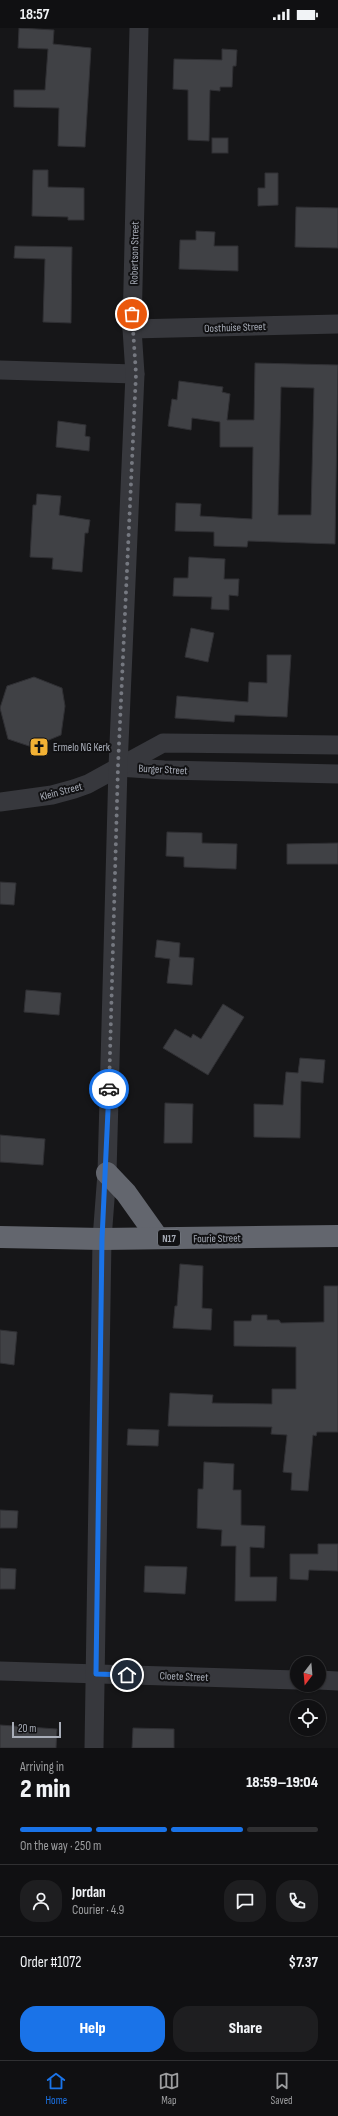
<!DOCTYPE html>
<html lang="en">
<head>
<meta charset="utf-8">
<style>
	body { margin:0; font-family:"Sofia Sans Condensed",sans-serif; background:#1e1e20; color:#f1f3f6; height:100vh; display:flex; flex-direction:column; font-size:15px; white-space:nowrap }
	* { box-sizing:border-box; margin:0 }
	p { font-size:13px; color:#9c9d9f }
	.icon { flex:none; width:22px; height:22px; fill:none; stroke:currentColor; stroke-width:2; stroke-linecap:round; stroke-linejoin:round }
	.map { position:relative; height:1720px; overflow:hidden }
	.sheet { display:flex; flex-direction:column; background:#101012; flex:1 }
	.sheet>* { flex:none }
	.needle { width:26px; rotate:196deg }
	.tools { position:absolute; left:290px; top:1628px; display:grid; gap:8px }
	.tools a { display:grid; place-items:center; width:36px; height:36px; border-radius:50%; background:#101012; box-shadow:0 1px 3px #0004,0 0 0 1px #303032; font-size:20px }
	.scale { position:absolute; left:12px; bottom:10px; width:49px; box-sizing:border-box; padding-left:4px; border:2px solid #a8adb8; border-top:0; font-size:11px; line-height:14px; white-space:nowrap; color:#a8adb8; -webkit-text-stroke:3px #111113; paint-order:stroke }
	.pin { position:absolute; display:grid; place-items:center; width:34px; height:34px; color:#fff; margin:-17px; border:2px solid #fff; border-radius:50%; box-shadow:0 1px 4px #0007 }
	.courier { position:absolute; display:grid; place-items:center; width:40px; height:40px; margin:-20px; border:3px solid #1a73e8; border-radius:50%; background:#fff; color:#222; box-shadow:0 1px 5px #0007 }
	.headline em { font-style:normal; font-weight:800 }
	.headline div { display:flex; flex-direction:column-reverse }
	.headline { display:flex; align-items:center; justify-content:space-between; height:68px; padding:0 20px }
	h1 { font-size:26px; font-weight:800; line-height:30px }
	.bar { display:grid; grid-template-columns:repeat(4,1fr); gap:6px 4px; align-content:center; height:48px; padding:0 20px }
	.bar i { height:5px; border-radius:3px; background:#303032 }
	.bar .current { background:#1a73e8 }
	.bar p { grid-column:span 4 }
	.line { display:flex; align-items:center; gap:10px; padding:0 20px; border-top:1px solid #303032 }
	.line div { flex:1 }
	.round { display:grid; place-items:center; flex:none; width:42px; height:42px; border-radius:16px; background:#1e1e20 }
	.primary-button { display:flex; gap:8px; margin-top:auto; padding:8px 20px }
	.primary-button a { flex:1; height:46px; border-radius:16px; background:#1a73e8; color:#fff; font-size:16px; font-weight:800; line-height:46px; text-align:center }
	.primary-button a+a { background:#1e1e20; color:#f1f3f6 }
	.status { display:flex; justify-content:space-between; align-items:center; height:28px; padding:0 20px; background:#101012; direction:ltr }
	.status svg { height:11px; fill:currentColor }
	.menu { display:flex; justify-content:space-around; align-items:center; height:56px; border-top:1px solid #303032; background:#101012; font-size:11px; color:#9c9d9f }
	.menu a { display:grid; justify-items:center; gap:2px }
	.menu .current { color:#1a73e8 }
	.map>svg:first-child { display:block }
	.building { fill:#404145; stroke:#303034; fill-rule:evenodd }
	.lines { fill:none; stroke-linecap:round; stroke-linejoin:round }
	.minor { stroke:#37383d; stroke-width:19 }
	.highway { stroke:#63666e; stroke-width:22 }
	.done { stroke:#757880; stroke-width:4; stroke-dasharray:0 7.2 }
	.route { stroke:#1a73e8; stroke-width:5 }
	.labels { text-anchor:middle; stroke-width:4; stroke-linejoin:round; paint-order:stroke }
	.shield { fill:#111113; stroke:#7b7e86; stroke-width:1 }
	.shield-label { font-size:10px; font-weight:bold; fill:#a8adb8 }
	.street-label { font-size:11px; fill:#a8adb8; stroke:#111113 }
	.poi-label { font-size:11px; fill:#a8adb8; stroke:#111113; text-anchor:start }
</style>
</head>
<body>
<div class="status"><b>18:57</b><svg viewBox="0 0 49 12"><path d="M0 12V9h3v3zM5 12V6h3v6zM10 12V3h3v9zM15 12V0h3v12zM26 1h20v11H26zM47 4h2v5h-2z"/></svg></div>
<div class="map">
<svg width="338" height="1720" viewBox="0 0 338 1720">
	<rect width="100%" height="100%" fill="#161618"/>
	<g class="building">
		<polygon points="19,0 54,2 53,16 91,20 85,119 58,118 59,80 14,79 14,62 45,62 48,21 18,20"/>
		<polygon points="222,21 237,22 236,38 233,38 232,59 220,59 220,63 210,62 209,113 188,112 188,62 173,61 174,31 222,32"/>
		<rect x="212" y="110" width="16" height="15"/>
		<polygon points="33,142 48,142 48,159 84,160 84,192 68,192 68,189 32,188"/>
		<polygon points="265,145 278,145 278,177 258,178 258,160 265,160"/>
		<polygon points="296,179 338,180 338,220 295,219"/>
		<polygon points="196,203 215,204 214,218 238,218 238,243 179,241 180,212 196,212"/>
		<polygon points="15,218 72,219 71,295 43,294 45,231 14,230"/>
		<path d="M255 335 338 337 335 516 248 513 247 519 214 518V504L175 503 176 475 201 476 200 488 252 491 253 419H220V394L192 390 191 402 168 398 172 371 177 372 179 353 223 359 222 364 230 366 227 392H254ZM281 359 314 360 311 487H278Z"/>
		<polygon points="58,393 86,397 85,408 90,409 89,423 56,419"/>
		<polygon points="37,466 61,468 59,487 90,492 88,505 85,505 82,544 52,541 53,530 30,529 33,477 36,477"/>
		<polygon points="189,529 225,531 224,551 239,551 238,568 229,567 229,582 211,581 212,569 173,568 174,550 188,550"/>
		<polygon points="191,600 214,605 208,634 185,629"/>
		<polygon points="267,627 291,627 287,689 235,687 234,694 175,690 177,668 248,674 249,654 267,655"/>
		<polygon points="34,649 62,660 65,678 61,707 32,719 8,711 0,680 7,658"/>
		<polygon points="167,804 202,805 202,815 237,816 236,841 184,839 184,829 166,828"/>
		<polygon points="338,815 338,836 287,836 287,816"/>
		<polygon points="0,854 16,855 14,877 0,876"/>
		<polygon points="157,912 180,915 179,929 194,930 192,957 167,955 170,931 155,929"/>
		<polygon points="26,962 61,965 59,987 24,984"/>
		<polygon points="223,976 244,989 208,1047 163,1020 175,1001 191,1010 193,1006 201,1011"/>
		<polygon points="300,1030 325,1032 323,1055 301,1053 300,1110 254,1109 254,1076 283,1077 286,1044 298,1045"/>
		<polygon points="165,1075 193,1076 192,1115 164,1115"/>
		<polygon points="0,1107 45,1111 43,1137 0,1134"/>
		<polygon points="180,1236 203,1238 202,1280 212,1281 211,1302 173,1300 175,1278 177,1278"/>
		<polygon points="324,1258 338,1258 338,1404 317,1404 316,1408 313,1407 308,1463 291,1462 292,1445 283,1444 287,1407 271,1406 272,1399 168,1398 170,1365 213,1367 212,1375 272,1376 272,1361 296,1361 296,1319 234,1318 234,1293 251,1293 252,1287 267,1287 267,1292 279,1292 281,1295 324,1294"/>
		<polygon points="0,1302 17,1304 14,1337 0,1335"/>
		<polygon points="128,1401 159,1402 158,1418 127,1417"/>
		<polygon points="204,1434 234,1436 233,1462 241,1462 241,1497 265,1498 264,1520 250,1519 250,1549 277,1549 276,1573 235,1573 236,1518 221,1518 222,1502 197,1500 198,1461 203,1461"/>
		<polygon points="0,1482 18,1483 17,1500 0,1500"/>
		<polygon points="318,1516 338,1516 338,1543 309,1542 308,1552 290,1551 290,1526 318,1526"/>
		<polygon points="145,1538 187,1539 185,1566 144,1564"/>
		<polygon points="0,1540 16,1541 15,1561 0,1561"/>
		<polygon points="0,1697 57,1701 56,1720 0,1720"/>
		<polygon points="133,1700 174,1701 174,1720 132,1720"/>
	</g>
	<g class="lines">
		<g class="minor">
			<polyline points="132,301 338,296"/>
			<polyline points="0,342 135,346"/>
			<polyline points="118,739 164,742 338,746"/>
			<polyline points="0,774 52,767 74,761 88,756 163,715 338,717"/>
			<polyline points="0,1643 297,1652"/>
			<polyline points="319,1652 338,1653"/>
			<polyline points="94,1720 102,1211 107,1145 118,739 135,346 132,301 139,0"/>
		</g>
		<g class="highway">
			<polyline points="107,1145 126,1165 158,1210"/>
			<polyline points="0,1209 102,1211 338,1208"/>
		</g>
	</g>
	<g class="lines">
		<polyline class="done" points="109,1061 118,738 136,346 132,286"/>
		<polyline class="route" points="109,1061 102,1211 96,1646 127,1647"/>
	</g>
	<defs>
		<g id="church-square" transform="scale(1)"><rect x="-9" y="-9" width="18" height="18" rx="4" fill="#f2b134" stroke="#111113"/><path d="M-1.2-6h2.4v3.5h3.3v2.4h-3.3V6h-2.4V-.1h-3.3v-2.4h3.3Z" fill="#111"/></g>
	</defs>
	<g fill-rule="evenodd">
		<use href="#church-square" x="39" y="719"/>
	</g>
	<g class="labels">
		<rect class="shield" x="158" y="1202" width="22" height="16" rx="3"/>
		<g class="shield-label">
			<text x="169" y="1214">N17</text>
		</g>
		<g class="street-label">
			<text transform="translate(134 225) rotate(-89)" y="4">Robertson Street</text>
			<text transform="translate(235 299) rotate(-2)" y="4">Oosthuise Street</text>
			<text transform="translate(163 741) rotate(3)" y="4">Burger Street</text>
			<text transform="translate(61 763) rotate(-15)" y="4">Klein Street</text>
			<text transform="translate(217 1210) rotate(-1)" y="4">Fourie Street</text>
			<text transform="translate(184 1648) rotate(2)" y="4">Cloete Street</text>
		</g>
		<g class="poi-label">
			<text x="53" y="723">Ermelo NG Kerk</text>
		</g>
	</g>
</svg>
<div class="tools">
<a><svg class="needle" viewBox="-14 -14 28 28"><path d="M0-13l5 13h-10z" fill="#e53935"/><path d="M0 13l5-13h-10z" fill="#9c9d9f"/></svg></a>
<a><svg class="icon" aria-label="locate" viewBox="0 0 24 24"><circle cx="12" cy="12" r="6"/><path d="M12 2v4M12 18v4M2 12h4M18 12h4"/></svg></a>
</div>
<div class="scale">20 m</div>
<div class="pin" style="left:132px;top:286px;background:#ea580c"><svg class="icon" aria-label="bag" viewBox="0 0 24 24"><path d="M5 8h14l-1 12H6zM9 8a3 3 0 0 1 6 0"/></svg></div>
<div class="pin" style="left:127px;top:1647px;background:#1f2937"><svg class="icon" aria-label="home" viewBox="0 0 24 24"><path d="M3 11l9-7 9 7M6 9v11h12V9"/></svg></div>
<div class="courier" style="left:109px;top:1061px"><svg class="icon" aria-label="car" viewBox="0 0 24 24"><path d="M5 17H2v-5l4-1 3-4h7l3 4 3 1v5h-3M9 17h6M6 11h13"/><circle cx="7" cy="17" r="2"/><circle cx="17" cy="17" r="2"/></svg></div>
</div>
<section class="sheet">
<div class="headline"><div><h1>2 min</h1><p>Arriving in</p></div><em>18:59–19:04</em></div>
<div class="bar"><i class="current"></i><i class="current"></i><i class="current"></i><i></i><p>On the way · 250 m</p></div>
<div class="line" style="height:72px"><a class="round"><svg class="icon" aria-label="person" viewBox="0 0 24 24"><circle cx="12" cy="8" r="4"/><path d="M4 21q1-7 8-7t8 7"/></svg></a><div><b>Jordan</b><p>Courier · 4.9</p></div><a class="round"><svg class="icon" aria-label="chat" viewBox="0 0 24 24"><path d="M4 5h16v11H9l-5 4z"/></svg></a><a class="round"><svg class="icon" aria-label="phone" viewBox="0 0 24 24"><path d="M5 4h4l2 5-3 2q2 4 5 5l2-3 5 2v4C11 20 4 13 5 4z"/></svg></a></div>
<div class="line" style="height:52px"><div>Order #1072</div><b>$7.37</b></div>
<div class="primary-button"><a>Help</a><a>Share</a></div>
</section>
<nav class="menu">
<a class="current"><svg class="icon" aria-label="home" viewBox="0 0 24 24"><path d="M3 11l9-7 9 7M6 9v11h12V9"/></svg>Home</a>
<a><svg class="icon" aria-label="map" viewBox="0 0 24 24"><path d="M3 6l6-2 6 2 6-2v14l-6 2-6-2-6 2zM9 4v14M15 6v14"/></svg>Map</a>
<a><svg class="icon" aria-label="saved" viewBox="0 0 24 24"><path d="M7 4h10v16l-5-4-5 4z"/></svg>Saved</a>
</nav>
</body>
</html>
